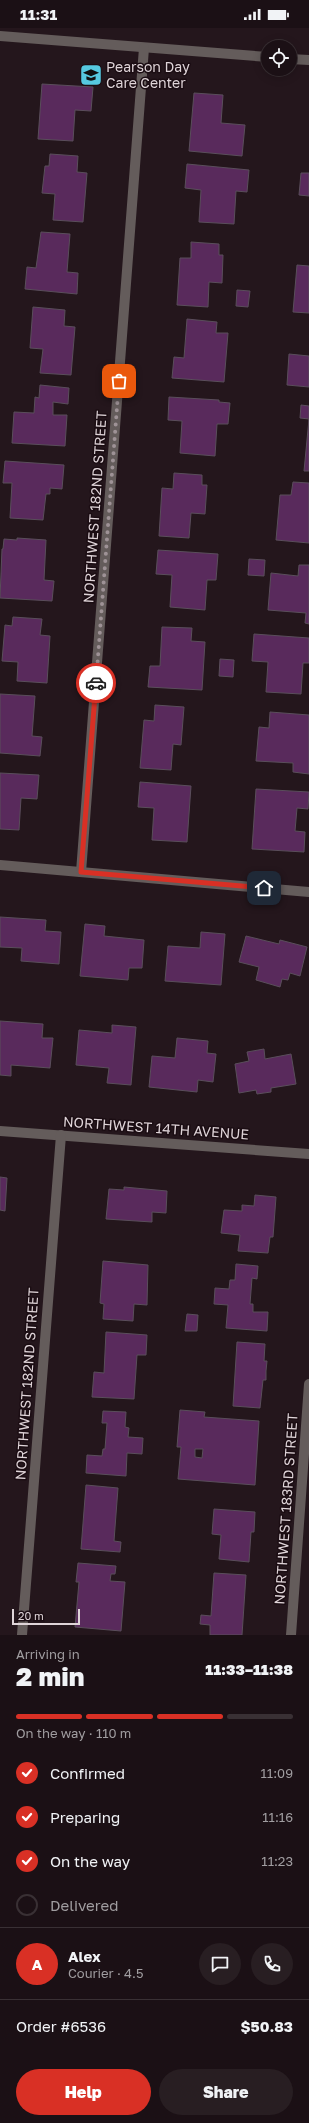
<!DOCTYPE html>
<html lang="en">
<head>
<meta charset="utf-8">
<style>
	body { margin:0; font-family:"Golos Text",sans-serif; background:#281e22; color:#f1f3f6; height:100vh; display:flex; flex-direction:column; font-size:15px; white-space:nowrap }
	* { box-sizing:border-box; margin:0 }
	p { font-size:13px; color:#a09da0 }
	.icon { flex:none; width:22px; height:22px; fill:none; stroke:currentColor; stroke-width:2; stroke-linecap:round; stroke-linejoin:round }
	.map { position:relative; height:1607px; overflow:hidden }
	.side { display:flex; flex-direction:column; background:#1b1015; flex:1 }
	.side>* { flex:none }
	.controls { position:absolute; left:261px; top:12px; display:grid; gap:8px }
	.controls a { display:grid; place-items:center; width:36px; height:36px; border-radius:50%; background:#1b1015; box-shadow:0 2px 10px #0003,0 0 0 1px #393034; font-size:20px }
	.scale { position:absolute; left:12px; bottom:10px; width:68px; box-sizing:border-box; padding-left:4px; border:2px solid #dfd4d8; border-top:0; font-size:11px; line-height:14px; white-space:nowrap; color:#dfd4d8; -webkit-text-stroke:3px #1b0d13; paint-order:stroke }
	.pin { position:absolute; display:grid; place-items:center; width:34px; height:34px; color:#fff; margin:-17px; border-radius:8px; box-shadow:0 2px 6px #0006 }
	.courier { position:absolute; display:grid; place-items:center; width:40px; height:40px; margin:-20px; border:3px solid #d93025; border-radius:50%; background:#fff; color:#222; box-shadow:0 1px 5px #0007 }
	.headline em { font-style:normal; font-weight:800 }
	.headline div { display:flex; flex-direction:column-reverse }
	.headline { display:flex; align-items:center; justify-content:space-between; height:68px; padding:0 16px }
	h1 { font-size:26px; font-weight:800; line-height:30px }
	.bar { display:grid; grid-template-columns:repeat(4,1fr); gap:6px 4px; align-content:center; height:48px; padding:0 16px }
	.bar i { height:5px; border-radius:3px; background:#393034 }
	.bar .on { background:#d93025 }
	.bar p { grid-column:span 4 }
	.line { display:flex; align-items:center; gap:10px; padding:0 16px; border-top:1px solid #393034 }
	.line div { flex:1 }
	.round { display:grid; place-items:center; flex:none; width:42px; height:42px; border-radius:21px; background:#281e22 }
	ol { padding:0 16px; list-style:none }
	li { display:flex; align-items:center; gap:12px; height:44px }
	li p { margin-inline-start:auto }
	li .icon { padding:4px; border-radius:50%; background:#d93025; color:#fff; stroke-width:4 }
	li:last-child { color:#a09da0 }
	li i { width:22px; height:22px; border:2px solid #393034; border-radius:50% }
	.button { display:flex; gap:8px; margin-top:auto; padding:8px 16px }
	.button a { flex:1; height:46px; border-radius:24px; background:#d93025; color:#fff; font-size:16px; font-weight:800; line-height:46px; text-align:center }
	.button a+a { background:#281e22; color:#f1f3f6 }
	.status { display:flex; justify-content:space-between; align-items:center; height:28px; padding:0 20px; background:#1b1015; direction:ltr }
	.status svg { height:11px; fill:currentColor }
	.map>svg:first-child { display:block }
	.building { fill:#592a5c; stroke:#5a4e5b; fill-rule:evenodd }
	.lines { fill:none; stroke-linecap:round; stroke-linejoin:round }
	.minor { stroke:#645c5b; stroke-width:10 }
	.done { stroke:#9e9296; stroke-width:4; stroke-dasharray:0 7.2 }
	.route { stroke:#d93025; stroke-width:5 }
	.labels { text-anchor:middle; stroke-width:3; stroke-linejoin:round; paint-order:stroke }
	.poi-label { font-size:14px; fill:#dfd4d8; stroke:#1b0d13; text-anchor:start }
	.street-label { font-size:14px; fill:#dfd4d8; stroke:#1b0d13 }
</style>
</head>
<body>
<div class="status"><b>11:31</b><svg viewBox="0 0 49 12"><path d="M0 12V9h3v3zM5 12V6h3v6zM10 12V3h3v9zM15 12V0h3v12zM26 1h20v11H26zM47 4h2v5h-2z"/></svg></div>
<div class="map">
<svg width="309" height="1607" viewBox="0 0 309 1607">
	<rect width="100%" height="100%" fill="#24161c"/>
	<g class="building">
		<polygon points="42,56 93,59 91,83 75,82 73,113 38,111"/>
		<polygon points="194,65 223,67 221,95 245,97 242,128 189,123"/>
		<polygon points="50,126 78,128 77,144 87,145 83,194 53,192 55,166 42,165 45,138 49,138"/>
		<polygon points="187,136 249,142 247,164 236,163 234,196 199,194 201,162 185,160"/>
		<polygon points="301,145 309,145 309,168 299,167"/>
		<polygon points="41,204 70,206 67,244 78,245 77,266 25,261 27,239 36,240"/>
		<polygon points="191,214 219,216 219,227 223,227 222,255 209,254 208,279 177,277 180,230 191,230"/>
		<polygon points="297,237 309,238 309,285 293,284"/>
		<polygon points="237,262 250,263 248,279 236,278"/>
		<polygon points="33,279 65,282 64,298 75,299 71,347 40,345 43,321 30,320"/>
		<polygon points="187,291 217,294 216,305 228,305 224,354 172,350 174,329 184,330"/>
		<polygon points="289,326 309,328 309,359 287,357"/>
		<polygon points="40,357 69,360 68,376 53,374 53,387 67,387 65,418 12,415 14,384 34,385 35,369 39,370"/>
		<polygon points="169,369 219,372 219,374 230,375 228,396 217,396 215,428 180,425 182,393 168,392"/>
		<polygon points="301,377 309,378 309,443 304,443 309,391 300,390"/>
		<polygon points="5,433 64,437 62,461 50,460 50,466 46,466 43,492 10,490 12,455 3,455"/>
		<polygon points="174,445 202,447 202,457 207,457 205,486 191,485 189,510 159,508 162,460 173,461"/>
		<polygon points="293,454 309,455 309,515 276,512 280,467 291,467"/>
		<polygon points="17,510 46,512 44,552 54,553 52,573 0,570 2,521 3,521 4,511 17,512"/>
		<polygon points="158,522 218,526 216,552 207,552 205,582 170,579 172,547 156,546"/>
		<polygon points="249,531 265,532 264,548 248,547"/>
		<polygon points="299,537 309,537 309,596 305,595 306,585 268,582 271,545 298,548"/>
		<polygon points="13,589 42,591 40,607 50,608 47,655 17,653 18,634 2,633 5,597 12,598"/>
		<polygon points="162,599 192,600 191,613 205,614 202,662 148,659 150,638 160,638"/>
		<polygon points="254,606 309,610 309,635 303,635 301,666 266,664 268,634 252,633"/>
		<polygon points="220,631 234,632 233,649 219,648"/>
		<polygon points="0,666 35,668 32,708 42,709 40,728 0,725"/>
		<polygon points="155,677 184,679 181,717 173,716 171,742 140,740 144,692 154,693"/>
		<polygon points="270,684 309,687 309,746 293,744 293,735 256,733 259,699 269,700"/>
		<polygon points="0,745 39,747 37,771 21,770 19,802 0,801"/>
		<polygon points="140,754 191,758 187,814 152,812 154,780 138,779"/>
		<polygon points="256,761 309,764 308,781 297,780 295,803 305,804 304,824 252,821"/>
		<polygon points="0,889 46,892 45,903 61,904 59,936 21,933 22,920 0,919"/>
		<polygon points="85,896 105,898 104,908 144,912 142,940 129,940 128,952 80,948"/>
		<polygon points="201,904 225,906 221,957 165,953 168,918 200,920"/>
		<polygon points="246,908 279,916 280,912 307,919 300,948 290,945 288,952 282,951 280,959 256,952 259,939 239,934"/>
		<polygon points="0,993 43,996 42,1010 53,1010 50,1040 11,1037 11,1048 0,1047"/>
		<polygon points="112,997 136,999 131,1057 107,1055 109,1040 76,1037 79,1002 112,1005"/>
		<polygon points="177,1010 208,1013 207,1025 216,1026 213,1054 198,1052 197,1064 149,1059 152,1028 175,1030"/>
		<polygon points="264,1021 265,1031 291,1026 296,1056 271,1060 271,1064 257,1066 256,1062 239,1065 235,1036 249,1033 247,1024"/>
		<polygon points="0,1149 7,1150 5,1183 0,1182"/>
		<polygon points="124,1159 167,1163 166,1185 152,1184 152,1194 106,1191 109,1161 124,1162"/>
		<polygon points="255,1167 276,1169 273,1209 270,1209 268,1225 238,1223 240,1207 221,1205 224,1182 242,1183 242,1177 254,1178"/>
		<polygon points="103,1233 148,1237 147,1277 134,1276 133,1293 103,1291 104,1276 100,1275"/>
		<polygon points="236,1236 258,1238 257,1251 252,1250 250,1276 253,1276 253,1284 268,1284 267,1303 226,1300 228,1277 214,1276 215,1260 229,1261 230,1252 235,1252"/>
		<polygon points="187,1286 198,1287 197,1303 185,1303"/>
		<polygon points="106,1304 147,1307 146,1327 137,1327 134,1371 92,1369 94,1344 104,1345"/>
		<polygon points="237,1314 265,1316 264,1333 267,1333 266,1343 266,1352 263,1352 260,1380 233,1378"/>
		<path d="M180 1382 205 1384 204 1389 259 1393 255 1457 178 1451 181 1419H177ZM195 1421H203L202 1430 195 1429Z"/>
		<polygon points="103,1383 126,1384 125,1399 129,1400 128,1409 143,1410 142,1426 127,1425 126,1448 86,1445 87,1427 102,1428 103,1421 105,1421 107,1395 102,1395"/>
		<polygon points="86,1457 118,1460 114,1513 121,1514 120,1524 81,1521"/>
		<polygon points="214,1481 255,1484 254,1504 251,1504 249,1534 219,1531 221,1507 212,1506"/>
		<polygon points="78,1535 116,1538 115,1546 111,1546 110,1553 125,1554 121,1603 75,1599 79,1554 76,1554"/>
		<polygon points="214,1545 246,1547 242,1607 210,1607 210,1597 200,1596 201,1587 211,1588"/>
	</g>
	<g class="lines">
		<g class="minor">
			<polyline points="0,8 268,29"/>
			<polyline points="290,31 309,32"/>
			<polyline points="0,837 309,864"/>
			<polyline points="81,844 144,20"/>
			<polyline points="0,1103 309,1126"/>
			<polyline points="22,1607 61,1107"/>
			<polyline points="291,1607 309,1356"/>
		</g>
	</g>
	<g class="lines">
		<polyline class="done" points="96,655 119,353"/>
		<polyline class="route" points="96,655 81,844 264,860"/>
	</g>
	<defs>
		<g id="school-square" transform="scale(1.15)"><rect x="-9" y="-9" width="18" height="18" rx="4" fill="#56c9e0" stroke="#1b0d13"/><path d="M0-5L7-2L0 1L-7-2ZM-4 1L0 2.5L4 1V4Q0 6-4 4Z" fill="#111"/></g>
	</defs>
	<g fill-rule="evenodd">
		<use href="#school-square" x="91" y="47"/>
	</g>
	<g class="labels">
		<g class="poi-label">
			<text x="106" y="44">Pearson Day<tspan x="106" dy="16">Care Center</tspan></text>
		</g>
		<g class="street-label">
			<text transform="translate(95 479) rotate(-86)" y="5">NORTHWEST 182ND STREET</text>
			<text transform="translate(156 1100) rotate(4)" y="5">NORTHWEST 14TH AVENUE</text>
			<text transform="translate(27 1356) rotate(-86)" y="5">NORTHWEST 182ND STREET</text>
			<text transform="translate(286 1481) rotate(-86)" y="5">NORTHWEST 183RD STREET</text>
		</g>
	</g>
</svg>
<div class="controls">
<a><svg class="icon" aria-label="locate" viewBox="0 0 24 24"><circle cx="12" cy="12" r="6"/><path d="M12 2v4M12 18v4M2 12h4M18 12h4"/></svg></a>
</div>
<div class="scale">20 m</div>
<div class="pin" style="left:119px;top:353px;background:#ea580c"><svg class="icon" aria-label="bag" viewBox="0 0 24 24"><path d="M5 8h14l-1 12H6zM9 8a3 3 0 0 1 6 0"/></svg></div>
<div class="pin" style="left:264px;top:860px;background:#1f2937"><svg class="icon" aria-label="home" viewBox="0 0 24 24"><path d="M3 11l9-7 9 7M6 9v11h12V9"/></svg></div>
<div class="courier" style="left:96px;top:655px"><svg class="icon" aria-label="car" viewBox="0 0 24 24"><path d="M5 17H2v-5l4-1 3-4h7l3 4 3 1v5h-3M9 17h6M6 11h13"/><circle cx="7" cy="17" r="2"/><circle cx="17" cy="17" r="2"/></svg></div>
</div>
<section class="side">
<div class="headline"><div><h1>2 min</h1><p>Arriving in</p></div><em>11:33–11:38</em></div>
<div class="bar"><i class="on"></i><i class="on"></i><i class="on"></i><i></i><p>On the way · 110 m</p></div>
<ol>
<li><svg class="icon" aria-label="check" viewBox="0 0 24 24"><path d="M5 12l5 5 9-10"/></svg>Confirmed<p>11:09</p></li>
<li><svg class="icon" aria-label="check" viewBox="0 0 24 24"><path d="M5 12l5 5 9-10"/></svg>Preparing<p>11:16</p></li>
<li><svg class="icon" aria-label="check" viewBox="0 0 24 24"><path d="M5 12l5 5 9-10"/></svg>On the way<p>11:23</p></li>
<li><i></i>Delivered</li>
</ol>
<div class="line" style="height:72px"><b class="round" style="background:#d93025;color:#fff">A</b><div><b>Alex</b><p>Courier · 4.5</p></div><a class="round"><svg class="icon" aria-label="chat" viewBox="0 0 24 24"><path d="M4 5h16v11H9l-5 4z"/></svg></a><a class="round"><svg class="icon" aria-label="phone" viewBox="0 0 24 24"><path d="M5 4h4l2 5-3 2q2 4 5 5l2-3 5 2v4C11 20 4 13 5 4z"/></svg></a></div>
<div class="line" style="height:52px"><div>Order #6536</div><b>$50.83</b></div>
<div class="button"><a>Help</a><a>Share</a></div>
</section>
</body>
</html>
